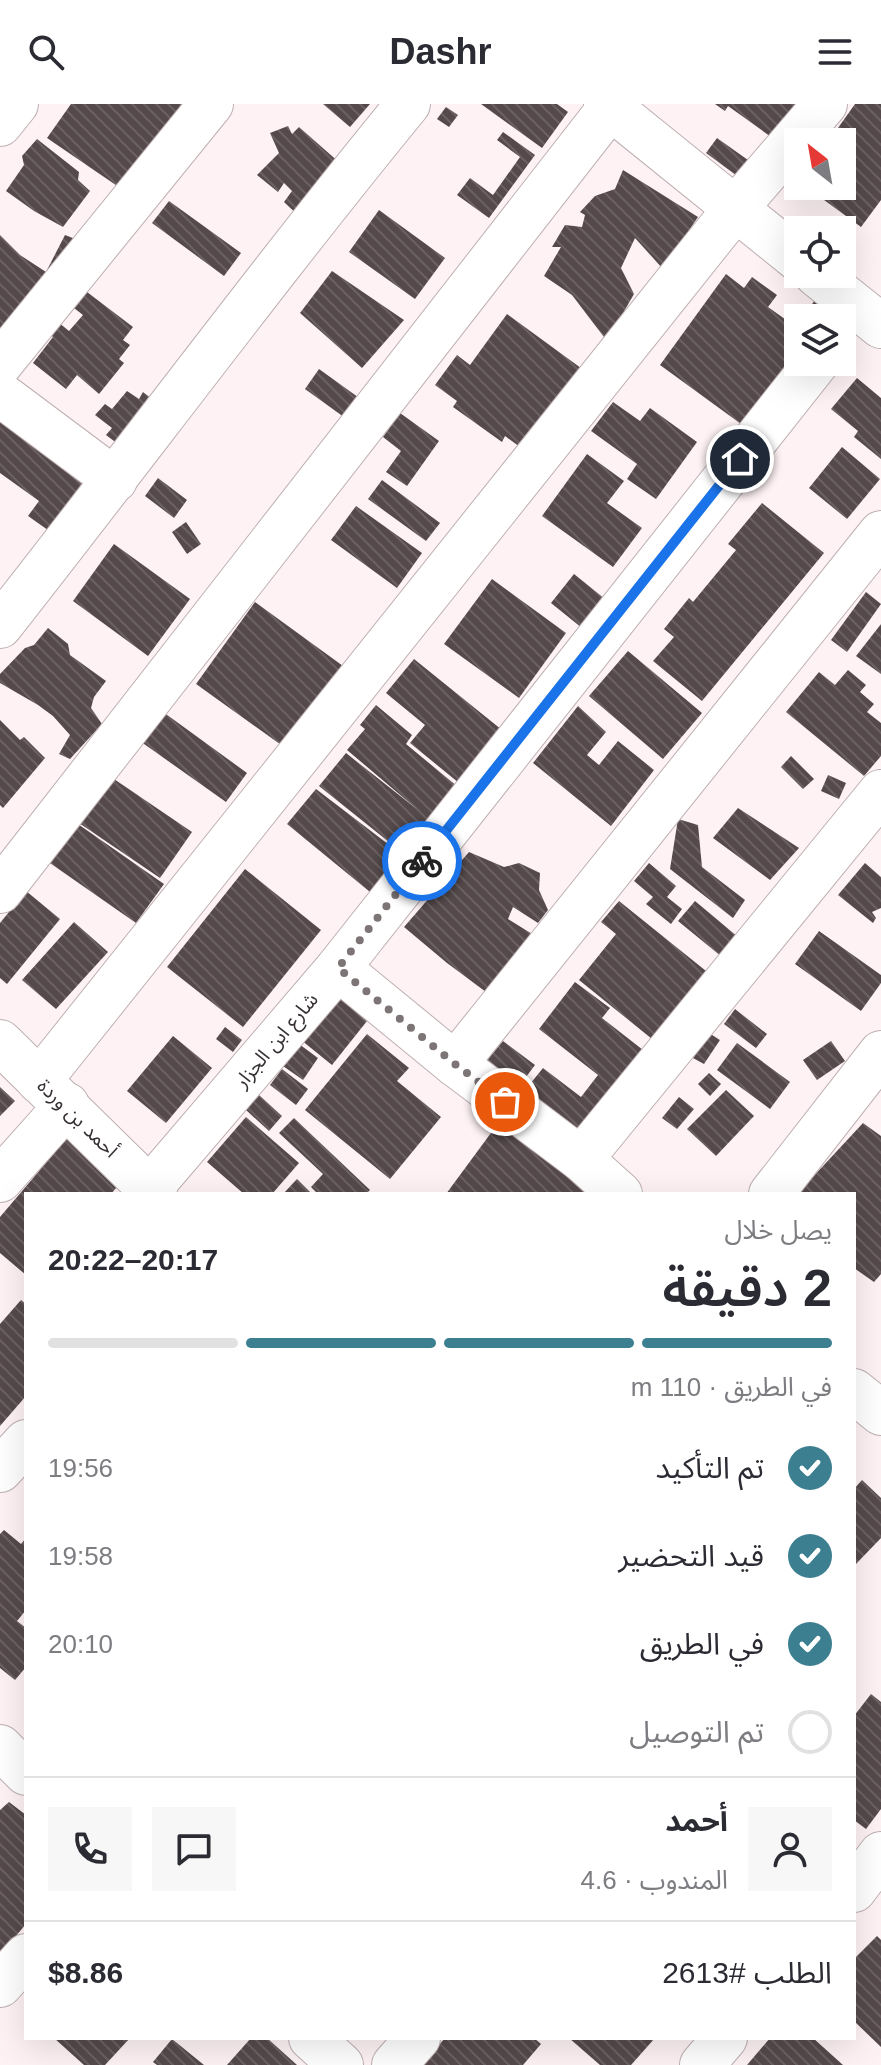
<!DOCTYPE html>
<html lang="ar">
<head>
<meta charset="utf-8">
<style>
	body { margin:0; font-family:Helvetica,"Noto Sans Arabic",sans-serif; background:#f7f7f7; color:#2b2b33; direction:rtl; height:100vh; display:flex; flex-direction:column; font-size:30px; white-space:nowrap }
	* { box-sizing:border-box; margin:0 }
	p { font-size:26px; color:#7c7c81 }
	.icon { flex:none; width:44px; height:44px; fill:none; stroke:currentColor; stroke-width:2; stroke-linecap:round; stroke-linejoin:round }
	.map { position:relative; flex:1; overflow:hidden; direction:ltr }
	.sheet { position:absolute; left:24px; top:1088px; width:832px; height:848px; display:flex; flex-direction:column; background:#fff; border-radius:0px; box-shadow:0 8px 32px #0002; direction:rtl }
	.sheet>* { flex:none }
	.needle { width:52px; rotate:329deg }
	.tools { position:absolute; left:784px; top:24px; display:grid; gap:16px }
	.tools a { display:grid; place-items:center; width:72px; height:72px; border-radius:0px; background:#fff; box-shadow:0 8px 32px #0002; font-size:40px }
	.pin { position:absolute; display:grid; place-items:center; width:68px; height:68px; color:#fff; margin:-34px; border:4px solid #fff; border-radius:50%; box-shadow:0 2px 8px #0007 }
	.courier { position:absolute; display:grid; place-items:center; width:80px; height:80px; margin:-40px; border:6px solid #1a73e8; border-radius:50%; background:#fff; color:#222; box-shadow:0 2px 10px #0007 }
	.overview em { font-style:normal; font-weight:600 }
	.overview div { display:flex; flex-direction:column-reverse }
	.overview { display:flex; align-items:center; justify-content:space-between; height:136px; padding:0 24px }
	h1 { font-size:52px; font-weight:600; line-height:60px }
	.bar { display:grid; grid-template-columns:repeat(4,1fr); gap:12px 8px; align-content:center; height:96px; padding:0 24px }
	.bar i { height:10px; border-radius:6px; background:#e1e1e2 }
	.bar .active { background:#3c7f90 }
	.bar p { grid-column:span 4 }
	.line { display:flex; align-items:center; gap:20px; padding:0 24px; border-top:2px solid #e1e1e2 }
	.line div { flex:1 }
	.round { display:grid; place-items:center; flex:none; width:84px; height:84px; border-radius:0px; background:#f7f7f7 }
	ol { padding:0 24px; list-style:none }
	li { display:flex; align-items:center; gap:24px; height:88px }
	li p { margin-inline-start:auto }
	li .icon { padding:8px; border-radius:50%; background:#3c7f90; color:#fff; stroke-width:4 }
	li:last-child { color:#7c7c81 }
	li i { width:44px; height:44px; border:4px solid #e1e1e2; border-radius:50% }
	header { display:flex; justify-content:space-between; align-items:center; height:104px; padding:0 24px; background:#fff; font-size:36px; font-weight:600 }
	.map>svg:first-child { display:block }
	.building { fill:url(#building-back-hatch) }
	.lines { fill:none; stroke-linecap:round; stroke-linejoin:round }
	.minor-casing { stroke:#beb0b2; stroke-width:46 }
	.minor { stroke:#fff; stroke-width:44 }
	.done { stroke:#7c7475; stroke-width:8; stroke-dasharray:0 14.4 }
	.route { stroke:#1a73e8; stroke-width:10 }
	.labels { text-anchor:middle; stroke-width:8; stroke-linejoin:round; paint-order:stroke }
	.street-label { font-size:20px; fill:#363031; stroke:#fff }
</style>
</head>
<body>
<header><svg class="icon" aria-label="menu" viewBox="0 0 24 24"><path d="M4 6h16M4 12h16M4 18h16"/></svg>Dashr<svg class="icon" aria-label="search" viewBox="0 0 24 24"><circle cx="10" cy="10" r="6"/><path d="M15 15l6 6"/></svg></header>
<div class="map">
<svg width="881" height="1961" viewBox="0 0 881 1961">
	<defs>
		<pattern id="building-back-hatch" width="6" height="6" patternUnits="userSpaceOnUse" patternTransform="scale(2)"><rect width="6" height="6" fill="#55494b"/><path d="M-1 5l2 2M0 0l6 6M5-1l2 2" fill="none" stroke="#6b6163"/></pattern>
	</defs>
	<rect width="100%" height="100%" fill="#fef2f4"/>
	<g class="building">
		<polygon points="71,0 188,0 126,88 47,34"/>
		<polygon points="323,0 370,0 350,23"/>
		<polygon points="481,0 557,0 568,8 542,44"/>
		<polygon points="715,0 800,0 774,35 728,2 725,7"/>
		<polygon points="855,0 881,0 881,96 861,123 805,82 842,82 842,38 828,38"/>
		<polygon points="446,3 458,11 449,23 437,15"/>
		<polygon points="288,22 292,30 299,23 341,60 303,116 284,98 292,87 284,79 278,88 257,71 279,49 270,29"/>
		<polygon points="503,28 535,51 489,114 457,91 470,74 493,91 520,53 497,36"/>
		<polygon points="717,34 755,61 744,77 706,49"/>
		<polygon points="37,35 79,68 78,76 90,87 63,123 34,107 6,87 24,61 22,52"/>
		<polygon points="623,66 698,113 663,165 635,134 621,164 634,190 607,237 572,191 544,172 561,143 552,143 565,121 582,123 585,111 580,108 595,92 615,85"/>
		<polygon points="169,97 241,149 224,172 152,119"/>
		<polygon points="379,106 445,154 415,195 349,148"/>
		<polygon points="0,131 20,151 46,168 65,131 88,140 0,242"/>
		<polygon points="332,167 404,216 362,264 300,209"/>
		<polygon points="726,170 744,184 752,173 777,191 768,203 796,223 798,220 798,258 752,328 660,261"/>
		<polygon points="87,188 133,223 123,236 130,241 119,255 124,259 99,290 77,271 66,285 33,259 53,233 49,230 58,218 69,227 83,211 74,204"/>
		<polygon points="815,196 836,211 834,214 802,214"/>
		<polygon points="507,210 585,267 527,348 505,332 502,338 453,303 457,297 435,281 457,251 470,261"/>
		<polygon points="319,265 362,296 348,316 305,285"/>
		<polygon points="857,274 881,294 881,355 854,333 858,327 831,305"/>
		<polygon points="127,287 139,295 143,288 156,298 122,343 106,331 112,324 95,311 105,300 112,305"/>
		<polygon points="613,298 640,317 650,304 697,338 656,395 627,375 637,360 591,327"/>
		<polygon points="400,309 439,337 407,382 386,368 401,347 383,333"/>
		<polygon points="0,317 94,378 55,431 28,412 39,397 0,369"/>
		<polygon points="842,343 880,375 847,415 809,384"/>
		<polygon points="587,350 624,377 607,399 642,424 613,463 542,412"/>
		<polygon points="158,374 187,396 174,414 145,392"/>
		<polygon points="382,376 440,419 426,437 368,395"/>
		<polygon points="762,399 824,449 702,597 653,557 674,533 664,525 689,494 693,498 736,446 728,440"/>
		<polygon points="356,402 422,449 397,484 331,436"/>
		<polygon points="186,418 201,440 187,450 172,428"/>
		<polygon points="114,440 190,495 148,552 73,497"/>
		<polygon points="574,470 605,495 582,524 551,499"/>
		<polygon points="492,475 566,529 519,594 444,540"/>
		<polygon points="866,488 881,500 847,548 831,536"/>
		<polygon points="255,498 343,562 284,643 196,580"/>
		<polygon points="881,520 881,570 856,552"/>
		<polygon points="48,524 68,540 70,551 106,577 94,593 91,604 102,620 70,655 59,650 70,631 53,612 38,601 0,579 0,570 25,544 34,541"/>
		<polygon points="628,547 702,609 663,655 589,592"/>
		<polygon points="414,555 502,626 459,679 410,639 425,621 386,589"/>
		<polygon points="848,566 866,581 860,588 874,600 867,608 881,619 881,652 864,672 786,608 819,568 835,581"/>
		<polygon points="376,601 412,631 406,640 458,683 404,750 319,682 346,649 418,706 347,646 365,625 360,621"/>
		<polygon points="578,602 606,628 587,651 599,661 618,637 654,666 611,722 533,659"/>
		<polygon points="159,605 247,669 226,698 137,635"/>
		<polygon points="0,616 20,636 24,633 45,654 3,704 0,701"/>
		<polygon points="791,652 814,675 803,685 781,663"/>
		<polygon points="828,671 846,679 839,695 821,687"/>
		<polygon points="111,673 192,728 160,774 79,719"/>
		<polygon points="316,685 401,750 370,788 287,720"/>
		<polygon points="738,704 799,744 770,776 713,734"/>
		<polygon points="678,715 698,721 702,763 745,796 733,814 670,765"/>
		<polygon points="75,718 164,780 136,819 47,757"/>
		<polygon points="469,748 504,763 519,759 540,769 539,786 548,806 538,819 513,803 508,815 537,833 486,888 447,859 404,823"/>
		<polygon points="649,759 676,782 667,793 682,805 671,820 646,800 653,793 634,777"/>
		<polygon points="865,759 881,773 881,804 872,808 876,814 873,819 838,791"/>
		<polygon points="245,765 321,826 243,923 167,863"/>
		<polygon points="26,787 60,815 7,880 0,874 0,819"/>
		<polygon points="619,797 711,871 657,939 579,876 616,830 601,818"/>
		<polygon points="695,797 738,833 722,853 678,817"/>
		<polygon points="74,818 108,848 56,905 22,876"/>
		<polygon points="819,827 881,871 881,879 861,907 795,860"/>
		<polygon points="575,878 610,904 602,914 643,946 585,1030 526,985 543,964 581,993 598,971 539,925"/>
		<polygon points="339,888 371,912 332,961 301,936"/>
		<polygon points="735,905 767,930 756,944 724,920"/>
		<polygon points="225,923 242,936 233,948 216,935"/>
		<polygon points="709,929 720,936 704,960 693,954"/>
		<polygon points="367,930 409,964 397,977 441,1013 390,1075 305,1006"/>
		<polygon points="173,932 212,964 166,1019 127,987"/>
		<polygon points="503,937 535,961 520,981 487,956"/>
		<polygon points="831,937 845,957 817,976 803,956"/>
		<polygon points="737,939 790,978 770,1005 717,966"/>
		<polygon points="299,940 318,954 303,976 283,962"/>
		<polygon points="282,965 308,985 296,1001 270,981"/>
		<polygon points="709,969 721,980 710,992 698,980"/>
		<polygon points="0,983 15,997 0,1012"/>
		<polygon points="726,986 754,1012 716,1052 687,1025"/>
		<polygon points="259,991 282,1012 269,1027 246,1006"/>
		<polygon points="679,993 694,1005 677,1025 662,1014"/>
		<polygon points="246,1013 299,1059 272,1090 244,1090 207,1058"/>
		<polygon points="294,1014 370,1086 366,1090 318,1090 311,1083 323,1070 279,1029"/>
		<polygon points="502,1014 591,1090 446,1090"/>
		<polygon points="863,1019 881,1032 881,1170 874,1178 854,1164 854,1090 797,1090"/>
		<polygon points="74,1026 127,1071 111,1090 26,1090 26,1171 0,1149 0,1113"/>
		<polygon points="297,1075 312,1090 283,1090"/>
		<polygon points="21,1196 26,1200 26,1292 0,1322 0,1220"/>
		<polygon points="862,1376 881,1394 881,1434 854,1462 854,1385"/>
		<polygon points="4,1426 21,1440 26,1434 26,1506 17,1517 26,1524 26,1563 15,1576 0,1564 0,1430"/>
		<polygon points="871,1590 881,1598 881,1705 866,1725 854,1716 854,1612"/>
		<polygon points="9,1698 26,1711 26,1820 0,1851 0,1706"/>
		<polygon points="877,1832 881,1836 881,1943 854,1917 854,1855"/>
		<polygon points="54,1934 130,1934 105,1961 84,1961"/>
		<polygon points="251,1934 267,1934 297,1961 227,1961"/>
		<polygon points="445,1934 534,1934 541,1940 523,1961 422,1961"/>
		<polygon points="569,1934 655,1934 631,1961 600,1961"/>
		<polygon points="770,1934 813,1934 843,1961 747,1961"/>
		<polygon points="172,1935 204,1961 157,1961 153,1958"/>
	</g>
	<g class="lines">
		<g class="minor-casing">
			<g id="minor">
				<polyline points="606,0 798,155"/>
				<polyline points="0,20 16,0"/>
				<polyline points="816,170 881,222"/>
				<polyline points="0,260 211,0"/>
				<polyline points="0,290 115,376"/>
				<path d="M0 522C137 348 268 171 408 0"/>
				<polyline points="0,787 613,0"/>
				<polyline points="338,864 455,960 581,1055 620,1090"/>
				<polyline points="0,938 155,1090"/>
				<polyline points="455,960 881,429"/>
				<polyline points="39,977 735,105 825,0"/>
				<polyline points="581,1055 881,688"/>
				<polyline points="0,1076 67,1001"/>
				<polyline points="150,1084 338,864 817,258"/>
				<polyline points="771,1090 881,949"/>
				<polyline points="854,1287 881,1309"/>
				<polyline points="0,1366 26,1338"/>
				<polyline points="0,1643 26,1669"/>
				<polyline points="854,1786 881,1750"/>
				<polyline points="0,1881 26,1852"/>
				<polyline points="311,1934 341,1961"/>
				<polyline points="394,1961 418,1934"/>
				<polyline points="702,1961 725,1934"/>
			</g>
		</g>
		<use href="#minor" class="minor"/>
	</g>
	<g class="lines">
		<polyline class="done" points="422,757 338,864 455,960 505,998"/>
		<polyline class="route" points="422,757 740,355"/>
	</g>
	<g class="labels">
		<g class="street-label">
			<text transform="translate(276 936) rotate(-50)" y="7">شارع ابن الجزار</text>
			<text transform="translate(78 1014) rotate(44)" y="7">أحمد بن وردة</text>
		</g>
	</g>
</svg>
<div class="tools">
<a><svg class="needle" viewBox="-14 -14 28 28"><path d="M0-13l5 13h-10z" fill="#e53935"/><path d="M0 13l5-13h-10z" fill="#7c7c81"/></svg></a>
<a><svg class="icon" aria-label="locate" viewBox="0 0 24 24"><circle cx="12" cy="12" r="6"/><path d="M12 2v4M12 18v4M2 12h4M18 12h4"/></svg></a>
<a><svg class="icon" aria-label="layers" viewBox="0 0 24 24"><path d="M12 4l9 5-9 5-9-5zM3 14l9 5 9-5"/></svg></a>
</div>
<div class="pin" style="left:505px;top:998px;background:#ea580c"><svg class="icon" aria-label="bag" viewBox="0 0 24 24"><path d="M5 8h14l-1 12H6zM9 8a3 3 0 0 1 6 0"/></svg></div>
<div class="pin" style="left:740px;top:355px;background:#1f2937"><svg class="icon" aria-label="home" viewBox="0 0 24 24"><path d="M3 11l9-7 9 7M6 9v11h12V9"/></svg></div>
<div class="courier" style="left:422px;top:757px"><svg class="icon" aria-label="bike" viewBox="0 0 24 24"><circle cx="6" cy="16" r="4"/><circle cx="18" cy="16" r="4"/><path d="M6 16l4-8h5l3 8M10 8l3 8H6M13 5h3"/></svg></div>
<section class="sheet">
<div class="overview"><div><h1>2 دقيقة</h1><p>يصل خلال</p></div><em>20:17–20:22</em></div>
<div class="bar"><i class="active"></i><i class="active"></i><i class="active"></i><i></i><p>في الطريق · 110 m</p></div>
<ol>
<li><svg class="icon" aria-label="check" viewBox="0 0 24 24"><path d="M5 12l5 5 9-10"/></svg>تم التأكيد<p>19:56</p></li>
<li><svg class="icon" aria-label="check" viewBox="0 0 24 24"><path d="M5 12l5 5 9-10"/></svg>قيد التحضير<p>19:58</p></li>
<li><svg class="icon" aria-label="check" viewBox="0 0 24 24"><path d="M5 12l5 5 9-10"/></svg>في الطريق<p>20:10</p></li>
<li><i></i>تم التوصيل</li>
</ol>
<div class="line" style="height:144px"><a class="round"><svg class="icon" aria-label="person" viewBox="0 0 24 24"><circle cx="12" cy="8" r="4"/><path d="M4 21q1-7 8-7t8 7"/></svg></a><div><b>أحمد</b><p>المندوب · 4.6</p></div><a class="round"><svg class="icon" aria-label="chat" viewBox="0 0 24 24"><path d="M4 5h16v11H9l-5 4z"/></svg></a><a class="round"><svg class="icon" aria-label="phone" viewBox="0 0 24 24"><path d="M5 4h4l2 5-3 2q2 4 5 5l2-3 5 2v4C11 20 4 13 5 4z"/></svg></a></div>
<div class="line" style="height:104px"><div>الطلب #2613</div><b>$8.86</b></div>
</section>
</div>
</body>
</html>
